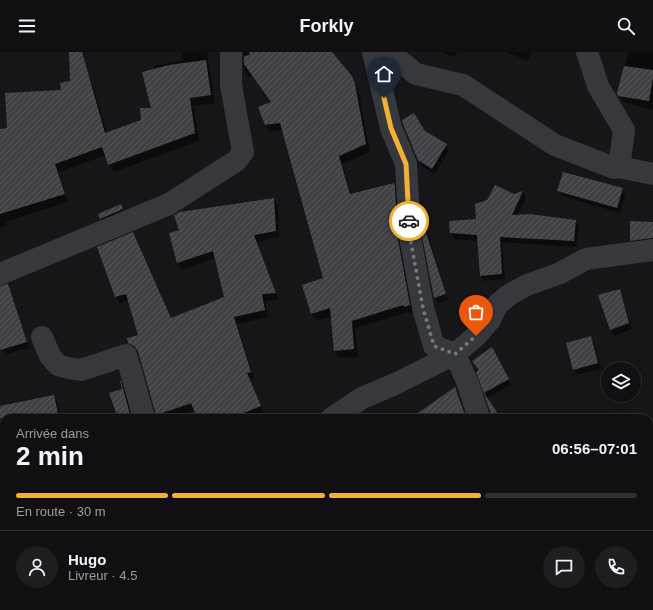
<!DOCTYPE html>
<html lang="fr">
<head>
<meta charset="utf-8">
<style>
	body { margin:0; font-family:Arial,sans-serif; background:#1e1e20; color:#f1f3f6; height:100vh; display:flex; flex-direction:column; font-size:15px; white-space:nowrap }
	* { box-sizing:border-box; margin:0 }
	p { font-size:13px; color:#9c9d9f }
	.icon { flex:none; width:22px; height:22px; fill:none; stroke:currentColor; stroke-width:2; stroke-linecap:round; stroke-linejoin:round }
	.map { position:relative; flex:1; overflow:hidden }
	.drawer { position:absolute; left:0px; top:362px; width:653px; height:196px; display:flex; flex-direction:column; background:#101012; border-radius:12px 12px 0 0; box-shadow:0 2px 6px #0003,0 0 0 1px #303032 }
	.drawer>* { flex:none }
	.fabs { position:absolute; left:601px; top:310px; display:grid; gap:8px }
	.fabs a { display:grid; place-items:center; width:40px; height:40px; border-radius:50%; background:#101012; box-shadow:0 2px 6px #0003,0 0 0 1px #303032; font-size:20px }
	.pin { position:absolute; display:grid; place-items:center; width:34px; height:34px; color:#fff; margin:-41px -17px; border-radius:50% 50% 50% 0; rotate:-45deg; box-shadow:0 0 4px #0007 }
	.pin .icon { rotate:45deg }
	.courier { position:absolute; display:grid; place-items:center; width:40px; height:40px; margin:-20px; border:3px solid #f2b134; border-radius:50%; background:#fff; color:#222; box-shadow:0 1px 5px #0007 }
	.head em { font-style:normal; font-weight:800 }
	.head div { display:flex; flex-direction:column-reverse }
	.head { display:flex; align-items:center; justify-content:space-between; height:68px; padding:0 16px }
	h1 { font-size:26px; font-weight:800; line-height:30px }
	.bar { display:grid; grid-template-columns:repeat(4,1fr); gap:6px 4px; align-content:center; height:48px; padding:0 16px }
	.bar i { height:5px; border-radius:3px; background:#303032 }
	.bar .active { background:#f2b134 }
	.bar p { grid-column:span 4 }
	.line { display:flex; align-items:center; gap:10px; padding:0 16px; border-top:1px solid #303032 }
	.line div { flex:1 }
	.round { display:grid; place-items:center; flex:none; width:42px; height:42px; border-radius:21px; background:#1e1e20 }
	header { display:flex; justify-content:space-between; align-items:center; height:52px; padding:0 16px; background:#101012; font-size:18px; font-weight:800 }
	.map>svg:first-child { display:block }
	.shadow { fill:#0007 }
	.building { fill:url(#building-hatch) }
	.lines { fill:none; stroke-linecap:round; stroke-linejoin:round }
	.minor { stroke:#37383d; stroke-width:22 }
	.done { stroke:#757880; stroke-width:4; stroke-dasharray:0 7.2 }
	.route { stroke:#f2b134; stroke-width:5 }
</style>
</head>
<body>
<header><svg class="icon" aria-label="menu" viewBox="0 0 24 24"><path d="M4 6h16M4 12h16M4 18h16"/></svg>Forkly<svg class="icon" aria-label="search" viewBox="0 0 24 24"><circle cx="10" cy="10" r="6"/><path d="M15 15l6 6"/></svg></header>
<div class="map">
<svg width="653" height="558" viewBox="0 0 653 558">
	<defs>
		<pattern id="building-hatch" width="6" height="6" patternUnits="userSpaceOnUse"><rect width="6" height="6" fill="#404145"/><path d="M-1 1l2-2M0 6l6-6M5 7l2-2" fill="none" stroke="#595a5e"/></pattern>
	</defs>
	<rect width="100%" height="100%" fill="#161618"/>
	<g class="shadow">
		<polygon points="182,0 207,0 215,51 194,54 199,89 114,120 109,112 106,103 59,120 68,150 5,170 6,174 0,176 0,102 63,39 89,26 93,34 107,81 142,69 153,57 155,17 154,14 183,8"/>
		<polygon points="244,0 331,0 351,25 356,33 359,41 370,100 342,112 352,143 393,132 397,139 413,261 409,262 408,260 355,276 358,305 339,306 334,298 332,264 317,269 312,262 303,233 324,227 284,78 270,80 266,73 272,51 253,24 249,25 244,17"/>
		<polygon points="441,0 457,0 455,5"/>
		<polygon points="506,0 532,0 528,9"/>
		<polygon points="628,0 653,0 653,58 623,50 618,41"/>
		<polygon points="424,80 446,93 449,98 435,122 422,114 419,108"/>
		<polygon points="622,137 625,143 620,161 562,144 558,139"/>
		<polygon points="523,140 526,146 517,164 575,169 579,174 576,195 502,190 505,227 484,229 481,224 478,189 454,187 451,181 450,170 477,167 514,143"/>
		<polygon points="274,147 278,154 279,185 257,190 279,248 265,249 268,265 237,272 254,327 250,328 266,366 198,366 195,358 170,366 159,366 158,363 196,351 196,349 139,300 133,297 129,290 139,283 129,248 120,252 116,245 98,196 133,182 137,188 172,267 225,246 215,206 181,218 178,211 170,181"/>
		<polygon points="120,153 124,159 105,172 101,166"/>
		<polygon points="423,168 425,172 448,248 438,251 435,246 423,183"/>
		<polygon points="653,172 653,187 652,192 634,194 631,188"/>
		<polygon points="619,238 622,244 632,277 614,284 611,278 600,244"/>
		<polygon points="11,245 14,250 29,296 7,302 3,297 0,286 0,248"/>
		<polygon points="590,285 594,291 601,317 577,323 574,318 567,292"/>
		<polygon points="495,302 511,333 487,346 500,366 492,366 492,362 478,320"/>
		<polygon points="122,334 124,336 132,366 114,366 112,361 117,360 111,342 123,337"/>
		<polygon points="455,336 458,341 466,366 424,366"/>
		<polygon points="54,344 57,350 61,366 12,366"/>
		<polygon points="593,360 596,366 576,366"/>
		<polygon points="653,420 653,464 649,465 649,422"/>
		<polygon points="85,554 125,554 121,558 82,558 81,556"/>
		<polygon points="153,554 155,554 156,558 153,558"/>
		<polygon points="338,554 407,554 407,558 339,558"/>
		<polygon points="580,554 626,554 627,558 581,558"/>
	</g>
	<g class="building">
		<polygon points="69,0 82,0 105,81 141,68 140,56 151,56 142,20 169,13 206,8 211,43 190,46 195,81 108,113 102,95 55,112 65,142 0,162 0,77 7,76 5,41 61,38 60,31 70,29"/>
		<polygon points="249,0 332,0 352,24 355,32 366,92 339,104 350,142 394,131 395,135 398,187 410,253 404,255 403,253 352,269 354,297 334,299 330,256 311,262 302,233 323,226 280,71 265,73 258,55 271,50 244,12 244,4 250,3"/>
		<polygon points="624,14 653,18 653,25 649,49 618,44 617,41"/>
		<polygon points="414,61 425,79 447,92 432,117 418,108 403,72 402,68"/>
		<polygon points="563,120 623,136 617,156 557,139"/>
		<polygon points="495,133 514,142 523,139 512,163 529,162 576,168 574,189 500,185 502,222 480,224 477,183 450,181 449,169 476,167 475,152 487,148"/>
		<polygon points="274,146 276,179 254,183 276,241 262,242 265,258 234,265 251,320 247,321 261,354 231,366 197,366 191,351 156,363 138,299 134,294 128,291 127,286 138,283 126,242 115,245 97,195 133,180 171,266 224,245 213,199 177,211 169,181 179,178 174,163 180,160"/>
		<polygon points="121,152 123,157 100,167 98,162"/>
		<polygon points="421,165 446,242 434,246 422,184"/>
		<polygon points="630,169 653,170 653,186 630,189"/>
		<polygon points="8,232 27,290 0,298 0,234"/>
		<polygon points="620,237 629,271 610,278 598,243"/>
		<polygon points="591,284 598,311 573,318 566,291"/>
		<polygon points="492,295 509,327 484,341 501,366 491,366 491,362 476,320 479,318 472,309"/>
		<polygon points="120,329 121,329 131,366 118,366 109,341 122,337"/>
		<polygon points="455,335 466,366 411,366"/>
		<polygon points="54,343 59,366 0,366 0,354"/>
	</g>
	<g class="lines">
		<g class="minor">
			<polyline points="373,0 391,76 406,112 410,185 423,256 434,294 455,302 468,332 479,366"/>
			<polyline points="389,0 416,22 463,33 555,93 614,116 619,115 653,122"/>
			<polyline points="587,0 598,34 624,78 619,115"/>
			<polyline points="0,222 169,152 236,109 243,100 231,33 231,0"/>
			<polyline points="42,285 50,304 58,313 68,316 81,318 126,303 132,323 144,366"/>
			<polyline points="332,366 362,346 395,332 455,302 476,284 490,268 497,253 509,243 527,233 558,222 586,207 653,198"/>
			<polyline points="649,401 653,400"/>
			<polyline points="0,433 4,433"/>
			<polyline points="60,554 61,558"/>
			<polyline points="270,554 275,558"/>
			<polyline points="129,558 140,554"/>
		</g>
	</g>
	<g class="lines">
		<polyline class="done" points="409,169 410,185 423,256 434,294 455,302 476,284"/>
		<polyline class="route" points="384,46 391,76 406,112 409,169"/>
	</g>
</svg>
<div class="fabs">
<a><svg class="icon" aria-label="layers" viewBox="0 0 24 24"><path d="M12 4l9 5-9 5-9-5zM3 14l9 5 9-5"/></svg></a>
</div>
<div class="pin" style="left:476px;top:284px;background:#ea580c"><svg class="icon" aria-label="bag" viewBox="0 0 24 24"><path d="M5 8h14l-1 12H6zM9 8a3 3 0 0 1 6 0"/></svg></div>
<div class="pin" style="left:384px;top:46px;background:#1f2937"><svg class="icon" aria-label="home" viewBox="0 0 24 24"><path d="M3 11l9-7 9 7M6 9v11h12V9"/></svg></div>
<div class="courier" style="left:409px;top:169px"><svg class="icon" aria-label="car" viewBox="0 0 24 24"><path d="M5 17H2v-5l4-1 3-4h7l3 4 3 1v5h-3M9 17h6M6 11h13"/><circle cx="7" cy="17" r="2"/><circle cx="17" cy="17" r="2"/></svg></div>
<section class="drawer">
<div class="head"><div><h1>2 min</h1><p>Arrivée dans</p></div><em>06:56–07:01</em></div>
<div class="bar"><i class="active"></i><i class="active"></i><i class="active"></i><i></i><p>En route · 30 m</p></div>
<div class="line" style="height:72px"><a class="round"><svg class="icon" aria-label="person" viewBox="0 0 24 24"><circle cx="12" cy="8" r="4"/><path d="M4 21q1-7 8-7t8 7"/></svg></a><div><b>Hugo</b><p>Livreur · 4.5</p></div><a class="round"><svg class="icon" aria-label="chat" viewBox="0 0 24 24"><path d="M4 5h16v11H9l-5 4z"/></svg></a><a class="round"><svg class="icon" aria-label="phone" viewBox="0 0 24 24"><path d="M5 4h4l2 5-3 2q2 4 5 5l2-3 5 2v4C11 20 4 13 5 4z"/></svg></a></div>
</section>
</div>
</body>
</html>
